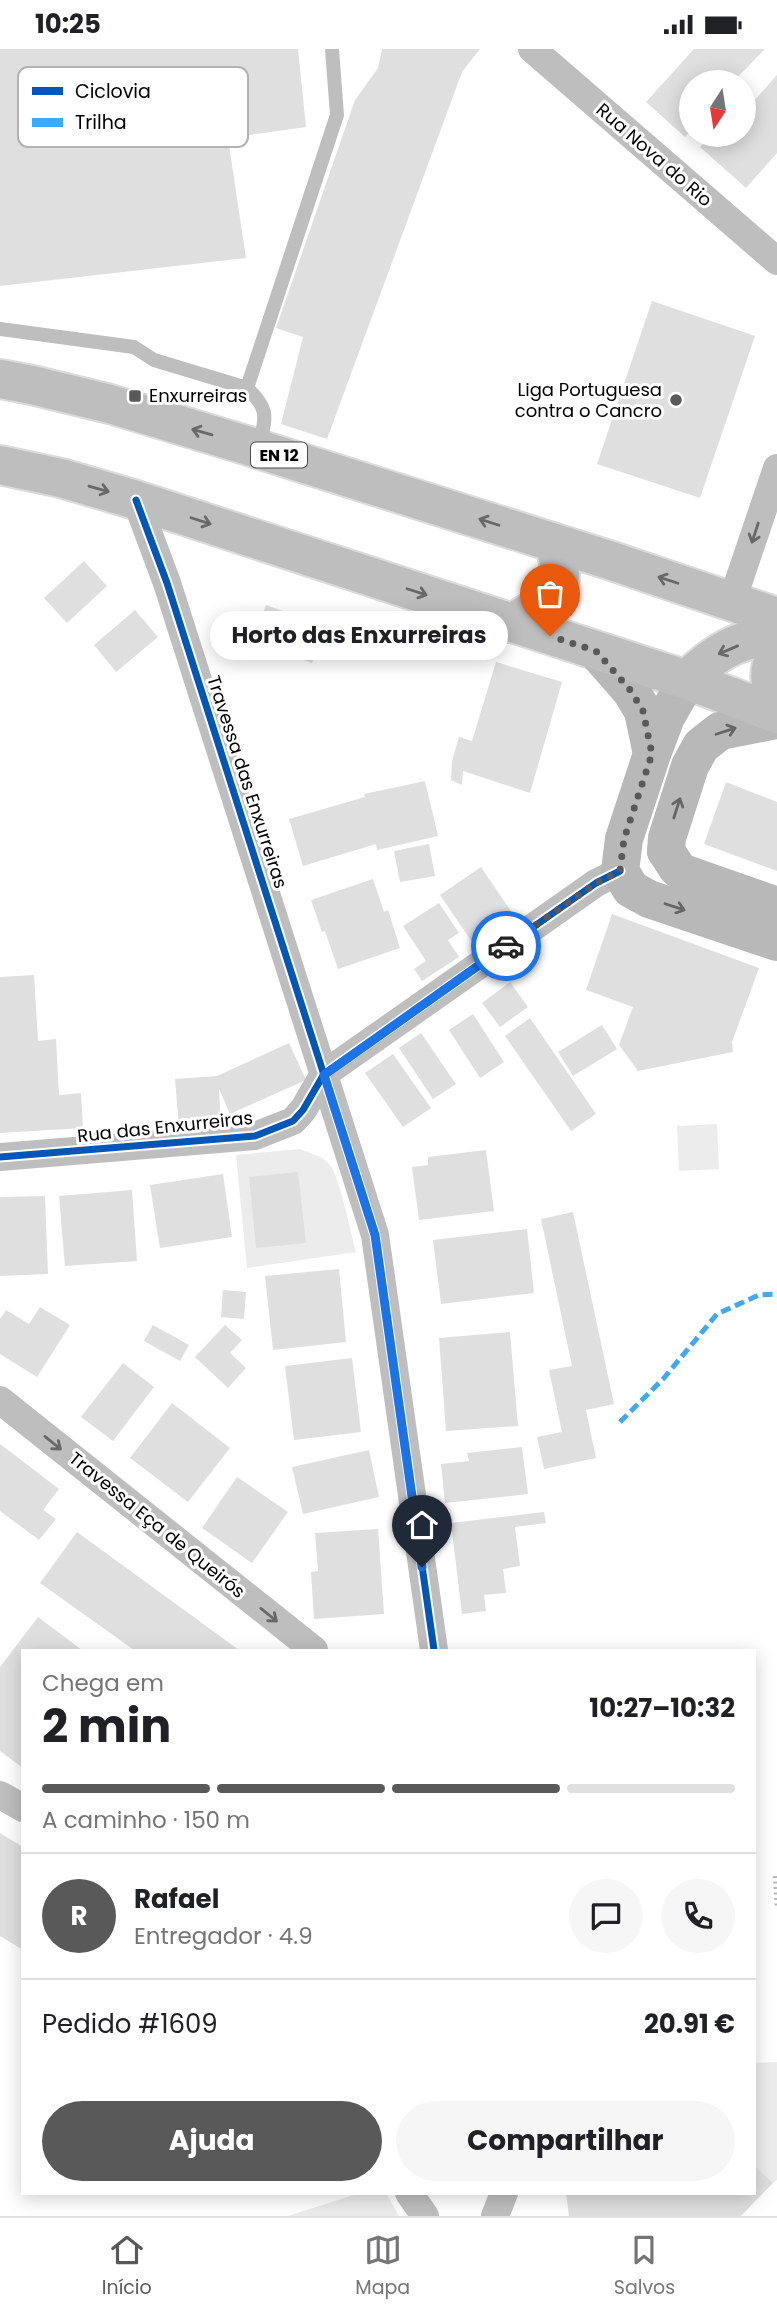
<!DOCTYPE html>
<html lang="pt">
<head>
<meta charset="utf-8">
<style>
	body { margin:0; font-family:Poppins,sans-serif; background:#f6f6f6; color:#202124; height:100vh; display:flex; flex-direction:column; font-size:26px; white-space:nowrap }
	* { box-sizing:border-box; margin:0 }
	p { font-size:23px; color:#757577 }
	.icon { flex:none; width:38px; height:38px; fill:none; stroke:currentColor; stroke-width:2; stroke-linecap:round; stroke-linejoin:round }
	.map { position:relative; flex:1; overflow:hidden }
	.side { position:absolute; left:21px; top:1600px; width:735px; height:546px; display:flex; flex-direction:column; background:#fff; border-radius:0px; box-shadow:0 4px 18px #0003 }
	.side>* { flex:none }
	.needle { width:46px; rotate:192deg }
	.fabs { position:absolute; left:679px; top:21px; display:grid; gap:14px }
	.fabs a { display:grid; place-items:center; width:77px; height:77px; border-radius:50%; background:#fff; box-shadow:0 4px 18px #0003; font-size:35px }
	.pin { position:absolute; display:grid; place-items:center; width:60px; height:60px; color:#fff; margin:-72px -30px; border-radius:50% 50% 50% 0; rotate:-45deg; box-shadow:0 0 7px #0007 }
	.pin .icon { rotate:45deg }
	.courier { position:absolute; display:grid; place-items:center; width:70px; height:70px; margin:-35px; border:5px solid #1a73e8; border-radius:50%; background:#fff; color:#222; box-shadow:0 2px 9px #0007 }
	.bubble { position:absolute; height:49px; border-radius:24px; background:#fff; box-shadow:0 4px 18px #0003; font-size:23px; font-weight:700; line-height:49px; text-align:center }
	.summary em { font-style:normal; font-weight:700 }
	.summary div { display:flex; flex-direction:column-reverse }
	.summary { display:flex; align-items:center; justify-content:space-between; height:119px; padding:0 21px }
	h1 { font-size:46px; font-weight:700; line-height:52px }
	.bar { display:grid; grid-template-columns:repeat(4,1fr); gap:10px 7px; align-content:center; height:84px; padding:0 21px }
	.bar i { height:9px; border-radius:5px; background:#e0e0e0 }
	.bar .selected { background:#595959 }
	.bar p { grid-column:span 4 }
	.line { display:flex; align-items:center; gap:18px; padding:0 21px; border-top:2px solid #e0e0e0 }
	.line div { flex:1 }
	.round { display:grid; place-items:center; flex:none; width:74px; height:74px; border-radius:37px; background:#f6f6f6 }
	.button { display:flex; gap:14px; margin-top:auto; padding:14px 21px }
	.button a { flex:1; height:80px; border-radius:42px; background:#595959; color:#fff; font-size:28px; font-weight:700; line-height:80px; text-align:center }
	.button a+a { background:#f6f6f6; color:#202124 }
	.status { display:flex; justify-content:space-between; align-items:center; height:49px; padding:0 35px; background:#fff; direction:ltr }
	.status svg { height:19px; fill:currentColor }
	.dock { display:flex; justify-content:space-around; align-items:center; height:98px; border-top:2px solid #e0e0e0; background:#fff; font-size:19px; color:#757577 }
	.dock a { display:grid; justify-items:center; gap:4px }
	.dock .selected { color:#595959 }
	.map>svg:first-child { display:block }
	.green { fill:#ececec }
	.building { fill:#dfdfdf }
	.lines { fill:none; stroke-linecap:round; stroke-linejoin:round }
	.primary-casing { stroke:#dbdbdb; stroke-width:42 }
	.path { stroke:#b9b9b9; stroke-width:4.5; stroke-dasharray:2 3.5; stroke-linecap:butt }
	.lane { stroke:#bebebe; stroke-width:14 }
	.street { stroke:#bebebe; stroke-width:28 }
	.secondary { stroke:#b8b8b8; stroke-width:38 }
	.primary { stroke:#bebebe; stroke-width:38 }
	.quiet { stroke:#3fa9f5; stroke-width:5; stroke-dasharray:10 5; stroke-linecap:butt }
	.cycleway-casing { stroke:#fff; stroke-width:11 }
	.cycleway { stroke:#0057b8; stroke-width:7 }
	.oneway { stroke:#686868 }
	.oneway2 { stroke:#656565 }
	.done { stroke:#595959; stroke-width:7; stroke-dasharray:0 12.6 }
	.route { stroke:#1a73e8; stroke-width:9 }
	.poi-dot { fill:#595959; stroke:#fff; stroke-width:2.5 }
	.labels { text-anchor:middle; stroke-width:6; stroke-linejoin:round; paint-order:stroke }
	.shield { fill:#fff; stroke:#4c4c4c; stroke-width:2 }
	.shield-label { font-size:16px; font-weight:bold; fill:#000 }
	.street-label { font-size:18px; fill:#000; stroke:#fff }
	.poi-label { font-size:18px; fill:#000; stroke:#fff; text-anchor:end }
	.key { fill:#fff; stroke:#b2b2b2; stroke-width:2 }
	.key-label { font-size:19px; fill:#000 }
</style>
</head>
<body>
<div class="status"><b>10:25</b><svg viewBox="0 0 49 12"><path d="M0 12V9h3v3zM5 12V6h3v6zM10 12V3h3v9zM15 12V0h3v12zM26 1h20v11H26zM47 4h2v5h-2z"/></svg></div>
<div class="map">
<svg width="777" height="2167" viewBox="0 0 777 2167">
	<rect width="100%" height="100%" fill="#fff"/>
	<g class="green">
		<polygon points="717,1075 719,1120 679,1122 677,1077"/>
		<path d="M300 1100C309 1104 323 1107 330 1116 340 1129 351 1185 356 1203L247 1219 236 1106Z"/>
		<polygon points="777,2013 777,2131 773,2134 754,2116 754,2014"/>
		<polygon points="360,2144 386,2144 399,2167 288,2167"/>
	</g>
	<g class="building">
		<polygon points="0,0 298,0 306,78 228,89 246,209 0,237"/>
		<polygon points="382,0 480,0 462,23 327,390 281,375 303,288 276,279 355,51 378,19"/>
		<polygon points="694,0 765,0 733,33 691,33 691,81 685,88 646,53"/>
		<polygon points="777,26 777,104 746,139 700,98 712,86 744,86 744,63"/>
		<polygon points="652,252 755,287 700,449 597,415"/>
		<polygon points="84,512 107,537 67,574 44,549"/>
		<polygon points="266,556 325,577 312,614 253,593"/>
		<polygon points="135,561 158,588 116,623 94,596"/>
		<polygon points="496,613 562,633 530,744 463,722 462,736 451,731 452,712 459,688 472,692"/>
		<polygon points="425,732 438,787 377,801 376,795 303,817 289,770 365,748 364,745"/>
		<polygon points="726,733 777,753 777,822 704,795"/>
		<polygon points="429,795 435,827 400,833 394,802"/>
		<polygon points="481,818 517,871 476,899 440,846"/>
		<polygon points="373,830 384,863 388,861 400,899 338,920 325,882 322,883 311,851"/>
		<polygon points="439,854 459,884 448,891 459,908 422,932 414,920 426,912 403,877"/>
		<polygon points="612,865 759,919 732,993 733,1003 638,1022 619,996 633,958 586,941"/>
		<polygon points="34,926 38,992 56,990 59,1046 81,1044 83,1079 0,1084 0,928"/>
		<polygon points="510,933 528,958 500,978 482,954"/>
		<polygon points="473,965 504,1013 480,1029 449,981"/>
		<polygon points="530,969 596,1065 571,1082 505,987"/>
		<polygon points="602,976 617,1000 573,1027 558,1003"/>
		<polygon points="421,984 456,1035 433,1050 399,999"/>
		<polygon points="289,994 306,1031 230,1065 219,1040 221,1075 179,1078 175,1030 217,1027"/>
		<polygon points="393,1005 431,1059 403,1078 365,1024"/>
		<polygon points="486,1101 494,1162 419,1171 412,1118 428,1116 428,1108"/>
		<polygon points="298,1123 306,1194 256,1199 249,1128"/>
		<polygon points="223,1125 232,1188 160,1199 150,1136"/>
		<polygon points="132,1141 137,1212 65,1217 59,1147"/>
		<polygon points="45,1147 48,1225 0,1227 0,1148"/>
		<polygon points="573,1163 614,1355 586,1361 596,1409 544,1420 537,1388 562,1383 549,1321 572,1317 541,1170"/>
		<polygon points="527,1180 534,1244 441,1255 433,1191"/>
		<polygon points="339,1220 346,1293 273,1301 265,1227"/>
		<polygon points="223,1241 246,1243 244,1270 221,1268"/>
		<polygon points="40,1258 70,1276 37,1328 0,1305 0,1270 6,1261 29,1275"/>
		<polygon points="153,1276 189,1296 180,1312 144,1292"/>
		<polygon points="225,1276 242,1291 230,1304 246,1319 228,1339 195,1308"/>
		<polygon points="510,1283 518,1377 446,1382 439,1289"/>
		<polygon points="352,1309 361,1383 294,1391 285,1317"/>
		<polygon points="123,1314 154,1338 113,1392 81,1368"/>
		<polygon points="172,1354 230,1399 188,1453 130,1409"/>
		<polygon points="0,1395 59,1440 43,1461 56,1470 39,1491 0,1462"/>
		<polygon points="522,1398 528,1445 445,1454 441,1415 469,1412 467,1404"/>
		<polygon points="369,1401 379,1448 303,1465 292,1418"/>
		<polygon points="237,1428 288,1463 252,1514 202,1479"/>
		<polygon points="544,1463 546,1474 515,1478 520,1517 503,1520 506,1544 484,1546 486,1562 462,1565 451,1474"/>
		<polygon points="378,1480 384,1565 314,1570 311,1523 318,1522 315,1484"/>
		<polygon points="77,1483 239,1601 134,1601 40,1534"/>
		<polygon points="38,1568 82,1601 23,1601 23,1719 0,1702 0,1618"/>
		<polygon points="0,1784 23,1798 23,1901 0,1887"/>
		<polygon points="754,2116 773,2134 741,2167 569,2167 566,2144 754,2144"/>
	</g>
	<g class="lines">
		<g class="primary-casing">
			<g id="primary">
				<polyline points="0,330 32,336 110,355 239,394 612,512 777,568"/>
				<polyline points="0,416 61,429 136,451 687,631 777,665"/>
				<path d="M512 574C553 549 570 545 554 494"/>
				<path d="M777 605C767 622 769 633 777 650"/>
				<path d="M687 631C710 608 742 584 777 590"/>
			</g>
		</g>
		<polyline class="path" points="775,1827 777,1860"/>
		<g class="lane">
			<polyline points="0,280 134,298 154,311 247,339 337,66 332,0"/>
			<path d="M247 339C271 362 265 368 259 400"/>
		</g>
		<g class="street">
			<polyline points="532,0 777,212"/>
			<polyline points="136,451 167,534 375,1186 434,1601"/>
			<polyline points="732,552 777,419"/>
			<polyline points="0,1108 255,1087 293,1072 303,1061 324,1025 596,834 620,822"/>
			<polyline points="0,1351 314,1601"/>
			<polyline points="0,1746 23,1759"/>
			<polyline points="409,2144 425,2167"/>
			<polyline points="495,2167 504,2144"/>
		</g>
		<g class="secondary">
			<polyline points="596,602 631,642 643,662 652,705"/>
			<polyline points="666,802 667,789 690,717 701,697 720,682 777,671"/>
			<polyline points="666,802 677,819 683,824 777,857"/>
			<polyline points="620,822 624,790 652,705 666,668 687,631"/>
			<polyline points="620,822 631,840 649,850 777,893"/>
		</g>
		<use href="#primary" class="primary"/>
		<polyline class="quiet" points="620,1373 664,1329 717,1265 759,1246 777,1245"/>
		<g class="cycleway-casing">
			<g id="cycleway">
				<polyline points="136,451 167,534 375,1186 434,1601"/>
				<polyline points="0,1108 255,1087 293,1072 303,1061 324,1025 596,834 620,822"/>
			</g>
		</g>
		<use href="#cycleway" class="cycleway"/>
	</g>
	<defs><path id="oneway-shaft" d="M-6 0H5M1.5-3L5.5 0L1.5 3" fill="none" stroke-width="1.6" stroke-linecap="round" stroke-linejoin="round" transform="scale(1.75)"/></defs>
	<g class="oneway">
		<use href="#oneway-shaft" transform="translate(202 383) rotate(-164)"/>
		<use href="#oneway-shaft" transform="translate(99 440) rotate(16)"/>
		<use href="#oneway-shaft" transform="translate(201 472) rotate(18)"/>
		<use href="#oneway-shaft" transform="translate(489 473) rotate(-162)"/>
		<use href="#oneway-shaft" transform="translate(755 484) rotate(108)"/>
		<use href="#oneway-shaft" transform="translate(668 531) rotate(-162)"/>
		<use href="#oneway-shaft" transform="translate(417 543) rotate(18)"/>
		<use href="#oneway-shaft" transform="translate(728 601) rotate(157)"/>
		<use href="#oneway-shaft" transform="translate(53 1394) rotate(39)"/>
		<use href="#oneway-shaft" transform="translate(269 1566) rotate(39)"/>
	</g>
	<g class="oneway2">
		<use href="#oneway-shaft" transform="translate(726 682) rotate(-18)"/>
		<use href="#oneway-shaft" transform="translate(677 759) rotate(-72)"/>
		<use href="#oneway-shaft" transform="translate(675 858) rotate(18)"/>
	</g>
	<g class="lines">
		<polyline class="done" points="506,897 596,834 620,822 624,790 652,705 643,662 631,642 596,602 550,587"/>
		<polyline class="route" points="422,1518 375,1186 324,1026 506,897"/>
	</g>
	<g class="poi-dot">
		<rect x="128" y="340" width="14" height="14" rx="3.5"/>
		<circle cx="676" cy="351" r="7"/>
	</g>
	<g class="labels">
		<rect class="shield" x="251" y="393.5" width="56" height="25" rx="5"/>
		<g class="shield-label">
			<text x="279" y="412">EN 12</text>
		</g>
		<g class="street-label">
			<text transform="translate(654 106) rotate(41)" y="6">Rua Nova do Rio</text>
			<text transform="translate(247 733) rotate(72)" y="6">Travessa das Enxurreiras</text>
			<text transform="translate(165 1078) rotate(-6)" y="6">Rua das Enxurreiras</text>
			<text transform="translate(157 1476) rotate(39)" y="6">Travessa Eça de Queirós</text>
		</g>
		<g class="poi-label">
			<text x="662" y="347">Liga Portuguesa<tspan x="662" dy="21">contra o Cancro</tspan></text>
			<text x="149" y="353" text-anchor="start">Enxurreiras</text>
		</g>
	</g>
	<rect x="18" y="18" width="230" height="80" rx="10" class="key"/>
	<rect x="32" y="38" width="31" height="8" fill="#0057b8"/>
	<rect x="32" y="69" width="31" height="9" fill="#3fa9f5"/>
	<g class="key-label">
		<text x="75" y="49">Ciclovia</text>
		<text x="75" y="80">Trilha</text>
	</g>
</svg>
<div class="fabs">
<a><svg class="needle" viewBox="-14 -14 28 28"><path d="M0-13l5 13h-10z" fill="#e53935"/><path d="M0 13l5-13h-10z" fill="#757577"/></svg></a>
</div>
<div class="pin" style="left:550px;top:587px;background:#ea580c"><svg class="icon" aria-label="bag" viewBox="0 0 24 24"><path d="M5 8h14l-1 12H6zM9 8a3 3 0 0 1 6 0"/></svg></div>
<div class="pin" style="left:422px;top:1518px;background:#1f2937"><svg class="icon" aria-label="home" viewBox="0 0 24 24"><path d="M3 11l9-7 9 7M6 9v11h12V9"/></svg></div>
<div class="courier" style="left:506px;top:897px"><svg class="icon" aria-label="car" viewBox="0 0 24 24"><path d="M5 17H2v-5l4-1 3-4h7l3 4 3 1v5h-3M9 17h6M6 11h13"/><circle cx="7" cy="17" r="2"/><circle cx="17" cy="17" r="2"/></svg></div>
<div class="bubble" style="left:210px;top:562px;width:298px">Horto das Enxurreiras</div>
<section class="side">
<div class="summary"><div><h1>2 min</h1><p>Chega em</p></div><em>10:27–10:32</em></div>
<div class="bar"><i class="selected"></i><i class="selected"></i><i class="selected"></i><i></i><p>A caminho · 150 m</p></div>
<div class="line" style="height:126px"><b class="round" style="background:#595959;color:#fff">R</b><div><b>Rafael</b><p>Entregador · 4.9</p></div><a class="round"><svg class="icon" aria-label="chat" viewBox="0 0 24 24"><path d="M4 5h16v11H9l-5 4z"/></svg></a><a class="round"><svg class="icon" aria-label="phone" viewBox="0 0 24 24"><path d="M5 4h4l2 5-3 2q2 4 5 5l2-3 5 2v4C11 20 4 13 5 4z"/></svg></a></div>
<div class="line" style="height:91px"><div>Pedido #1609</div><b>20.91 €</b></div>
<div class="button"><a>Ajuda</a><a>Compartilhar</a></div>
</section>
</div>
<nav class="dock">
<a class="selected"><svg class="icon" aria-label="home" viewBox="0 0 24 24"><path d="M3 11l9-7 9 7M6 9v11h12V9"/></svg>Início</a>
<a><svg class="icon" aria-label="map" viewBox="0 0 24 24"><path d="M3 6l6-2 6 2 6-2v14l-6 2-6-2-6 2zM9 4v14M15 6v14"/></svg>Mapa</a>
<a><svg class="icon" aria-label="saved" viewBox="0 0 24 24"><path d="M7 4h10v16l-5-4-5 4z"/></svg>Salvos</a>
</nav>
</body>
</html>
